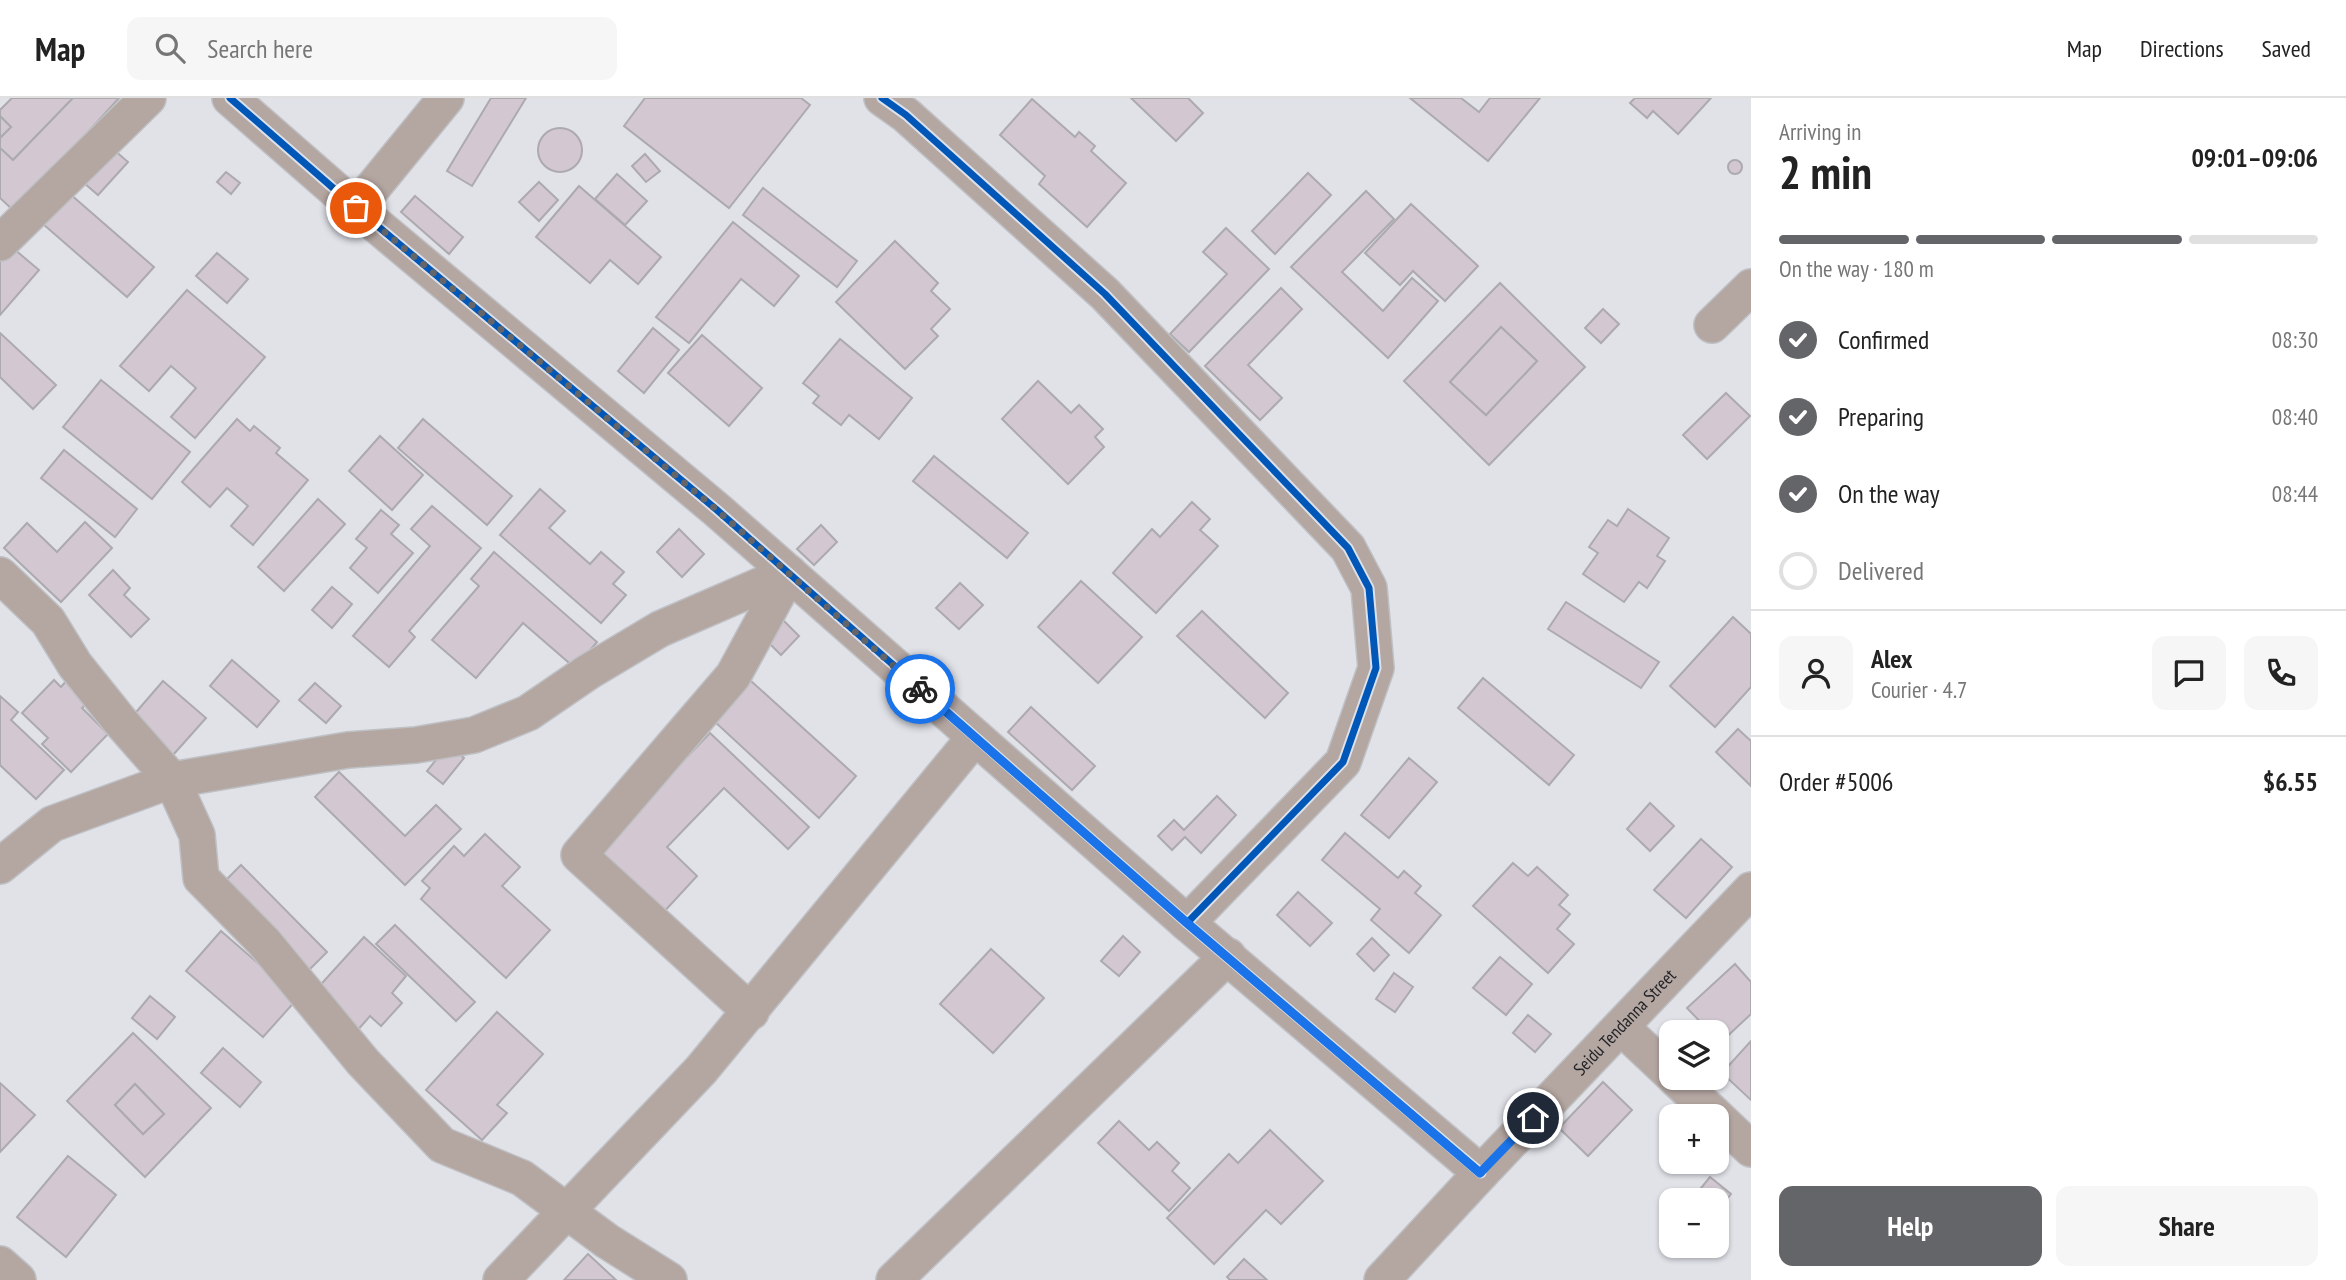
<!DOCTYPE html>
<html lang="en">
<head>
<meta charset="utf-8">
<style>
	body { margin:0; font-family:"PT Sans Narrow",sans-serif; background:#f6f6f6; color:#222; height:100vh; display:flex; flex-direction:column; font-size:26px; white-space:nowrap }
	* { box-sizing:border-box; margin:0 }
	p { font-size:23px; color:#767676 }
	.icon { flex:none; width:38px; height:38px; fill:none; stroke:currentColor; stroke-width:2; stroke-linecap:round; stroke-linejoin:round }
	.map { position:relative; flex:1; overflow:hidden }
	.sheet { display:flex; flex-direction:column; background:#fff; width:595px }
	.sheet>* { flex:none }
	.buttons { position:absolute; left:1659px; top:922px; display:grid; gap:14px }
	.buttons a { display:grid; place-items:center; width:70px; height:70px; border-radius:14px; background:#fff; box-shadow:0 2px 5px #0004; font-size:35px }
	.pin { position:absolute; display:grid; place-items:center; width:60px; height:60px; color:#fff; margin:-30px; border:4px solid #fff; border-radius:50%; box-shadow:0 2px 7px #0007 }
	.courier { position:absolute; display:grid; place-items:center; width:70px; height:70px; margin:-35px; border:5px solid #1a73e8; border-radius:50%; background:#fff; color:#222; box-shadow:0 2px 9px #0007 }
	.summary em { font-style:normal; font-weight:700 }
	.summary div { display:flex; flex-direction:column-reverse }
	.summary { display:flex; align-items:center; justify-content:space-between; height:119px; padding:0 28px }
	h1 { font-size:46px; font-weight:700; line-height:52px }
	.bar { display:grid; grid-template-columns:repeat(4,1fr); gap:10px 7px; align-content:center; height:84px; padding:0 28px }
	.bar i { height:9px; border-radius:5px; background:#e0e0e0 }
	.bar .selected { background:#636569 }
	.bar p { grid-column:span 4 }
	.line { display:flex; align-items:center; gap:18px; padding:0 28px; border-top:2px solid #e0e0e0 }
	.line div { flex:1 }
	.round { display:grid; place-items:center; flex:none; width:74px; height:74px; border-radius:14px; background:#f6f6f6 }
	ol { padding:0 28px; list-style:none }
	li { display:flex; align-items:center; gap:21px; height:77px }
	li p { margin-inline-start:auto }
	li .icon { padding:7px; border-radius:50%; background:#636569; color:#fff; stroke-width:4 }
	li:last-child { color:#767676 }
	li i { width:38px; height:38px; border:4px solid #e0e0e0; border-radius:50% }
	.primary-button { display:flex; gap:14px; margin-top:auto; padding:14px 28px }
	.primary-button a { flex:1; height:80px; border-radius:14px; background:#636569; color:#fff; font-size:28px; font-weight:700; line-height:80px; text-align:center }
	.primary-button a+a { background:#f6f6f6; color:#222 }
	header { display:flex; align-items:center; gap:42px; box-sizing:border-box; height:98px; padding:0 35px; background:#fff; border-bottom:2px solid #e0e0e0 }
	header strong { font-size:33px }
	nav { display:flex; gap:38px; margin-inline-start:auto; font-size:24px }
	.search { width:490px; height:63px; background:#f6f6f6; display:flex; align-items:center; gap:18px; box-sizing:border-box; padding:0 24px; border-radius:14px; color:#767676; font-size:26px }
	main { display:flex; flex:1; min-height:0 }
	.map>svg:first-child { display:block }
	.building { fill:#d3c8d2; stroke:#acaaae; stroke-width:2; fill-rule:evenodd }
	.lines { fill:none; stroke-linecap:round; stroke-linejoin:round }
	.minor-casing { stroke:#bec0c4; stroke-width:38 }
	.minor { stroke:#b4a6a1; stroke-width:35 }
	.cycleway-casing { stroke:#dce1eb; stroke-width:11 }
	.cycleway { stroke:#0057b8; stroke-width:7 }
	.done { stroke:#636569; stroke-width:7; stroke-dasharray:0 12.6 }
	.route { stroke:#1a73e8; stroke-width:9 }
	.labels { text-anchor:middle; stroke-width:7; stroke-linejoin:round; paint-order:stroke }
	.street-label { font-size:18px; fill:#1f2125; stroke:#dce1eb }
</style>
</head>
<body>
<header>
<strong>Map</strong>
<div class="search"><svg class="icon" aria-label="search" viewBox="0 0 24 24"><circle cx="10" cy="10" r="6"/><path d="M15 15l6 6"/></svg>Search here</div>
<nav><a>Map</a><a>Directions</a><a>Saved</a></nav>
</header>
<main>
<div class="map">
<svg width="1751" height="1182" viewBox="0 0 1751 1182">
	<rect width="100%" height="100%" fill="#e0e2e8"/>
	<g class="building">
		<polygon points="12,0 73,0 13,62 0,50 0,40 11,29 0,18 0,12"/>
		<polygon points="73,0 119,0 15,114 0,100 0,50 13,62"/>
		<polygon points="491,0 526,0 472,88 447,73"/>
		<polygon points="645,0 801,0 810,7 729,110 624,28"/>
		<polygon points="1131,0 1188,0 1203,15 1176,43"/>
		<polygon points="1410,0 1461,0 1479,14 1490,0 1540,0 1488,63"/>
		<polygon points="1635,0 1711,0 1678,36 1653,13 1647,20 1630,5"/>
		<polygon points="1032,1 1075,39 1079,34 1095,48 1091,53 1126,85 1087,129 1039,86 1045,78 1000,37"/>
		<polygon points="0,18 11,29 0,40"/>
		<circle cx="560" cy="52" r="22"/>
		<polygon points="106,45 128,64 98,97 77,79"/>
		<polygon points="645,56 660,73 646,84 632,68"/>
		<circle cx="1735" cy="69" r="7"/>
		<polygon points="226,74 240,85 231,96 217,84"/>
		<polygon points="1308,75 1331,97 1275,156 1252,133"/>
		<polygon points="617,76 647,103 625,127 595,101"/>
		<polygon points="539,84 558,102 539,123 519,104"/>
		<polygon points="579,88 661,159 638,186 610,162 590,185 536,139"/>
		<polygon points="62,89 154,169 127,199 36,120"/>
		<polygon points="763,90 857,163 837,189 743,117"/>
		<polygon points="1366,93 1394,121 1342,174 1383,213 1412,180 1438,203 1388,260 1291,169"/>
		<polygon points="415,98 463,139 449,156 401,114"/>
		<polygon points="1411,106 1478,168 1445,203 1413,173 1400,187 1365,155"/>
		<polygon points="733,124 799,178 774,208 741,181 689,245 656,219"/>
		<polygon points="1226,130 1269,171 1189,254 1170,236 1227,176 1203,154"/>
		<polygon points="895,143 938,185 931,193 950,211 931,231 938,238 905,271 836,204"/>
		<polygon points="8,146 39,172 0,217 0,155"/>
		<polygon points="217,155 248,181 227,205 196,178"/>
		<path d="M1500 185 1585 269 1489 367 1404 283ZM1501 229 1537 263 1486 317 1450 284Z"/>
		<polygon points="1281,190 1302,211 1248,267 1282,300 1260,322 1205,268"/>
		<polygon points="187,192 265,259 195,340 171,319 196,290 171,268 149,293 120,268"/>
		<polygon points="1603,211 1619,226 1601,245 1585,230"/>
		<polygon points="1501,229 1537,263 1486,317 1450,284"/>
		<polygon points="653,230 679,252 644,295 618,273"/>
		<polygon points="0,235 56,287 33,311 0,279"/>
		<polygon points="702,237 762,290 729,328 668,275"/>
		<polygon points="840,241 912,300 879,341 849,317 841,327 813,305 819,298 803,285"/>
		<polygon points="101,282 190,354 152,401 63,329"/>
		<polygon points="1038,283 1071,315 1079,307 1103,331 1095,339 1104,349 1068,386 1002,321"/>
		<polygon points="1726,295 1750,318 1707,361 1683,337"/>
		<polygon points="237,321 250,333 254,328 280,350 276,355 308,382 253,447 231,428 248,408 227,390 210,409 182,384"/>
		<polygon points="423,321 512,398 487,427 398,350"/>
		<polygon points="380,338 423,377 392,412 349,373"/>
		<polygon points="64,352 137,411 115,439 41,380"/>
		<polygon points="934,358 1028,435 1007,460 913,383"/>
		<polygon points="540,391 565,413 549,430 590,466 601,454 624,474 613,486 626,497 601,525 500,437"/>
		<polygon points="318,401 345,426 284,493 258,469"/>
		<polygon points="1192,404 1210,421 1200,432 1218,448 1156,515 1113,475 1152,431 1160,439"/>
		<polygon points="432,408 481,450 409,533 415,539 389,569 353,538 430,448 411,431"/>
		<polygon points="1628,411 1669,440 1657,458 1665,463 1647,490 1639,484 1624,504 1583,476 1598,455 1589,449 1608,422 1617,428"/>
		<polygon points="381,412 399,427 391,436 413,455 378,495 350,470 367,450 356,441"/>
		<polygon points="85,424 112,450 61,504 4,450 27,425 57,454"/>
		<polygon points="821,427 837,444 814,467 797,451"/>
		<polygon points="679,431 704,456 682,479 657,454"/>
		<polygon points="494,454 597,544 575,570 523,525 476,580 432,542 479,488 471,481"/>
		<polygon points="113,472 130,490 124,497 149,521 131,539 89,497"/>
		<polygon points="1081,483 1142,539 1098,585 1038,529"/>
		<polygon points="960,485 983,507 959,531 936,510"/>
		<polygon points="332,489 352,506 332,530 312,512"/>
		<polygon points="1566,504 1659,564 1641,590 1548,531"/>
		<polygon points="1202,513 1288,595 1265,620 1177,538"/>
		<polygon points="778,517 799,538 781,557 760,536"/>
		<polygon points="1733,519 1751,536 1751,589 1715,629 1670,588"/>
		<polygon points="232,562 279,603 257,629 210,588"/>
		<polygon points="1483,580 1574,657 1549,687 1458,610"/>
		<polygon points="54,582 61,589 67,582 89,603 82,610 108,636 71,674 42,646 48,640 22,615"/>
		<polygon points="163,583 206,620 173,657 131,620"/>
		<polygon points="751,583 856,678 819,720 714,623"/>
		<polygon points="315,585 341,608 326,625 299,602"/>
		<polygon points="0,598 18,614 11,622 64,672 36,701 0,667"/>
		<polygon points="1031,609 1095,668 1072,692 1008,634"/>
		<polygon points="1738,631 1751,643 1751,688 1716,654"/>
		<polygon points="710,635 809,729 788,751 724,690 667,749 697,778 661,817 596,754"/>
		<polygon points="448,647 464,660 443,686 427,673"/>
		<polygon points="1409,660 1437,684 1389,740 1361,717"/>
		<polygon points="339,674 405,738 436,707 461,731 405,787 315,699"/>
		<polygon points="1217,698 1236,717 1201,755 1185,739 1172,752 1158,738 1174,722 1184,732"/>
		<polygon points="1650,705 1674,728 1650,753 1627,731"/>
		<polygon points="1345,735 1398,780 1404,773 1421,788 1415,795 1441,817 1409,855 1371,822 1380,811 1322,762"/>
		<polygon points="485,736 520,769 502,788 550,832 506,880 421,801 430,790 422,783 454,748 464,758"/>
		<polygon points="1701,741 1732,769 1686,820 1654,792"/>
		<polygon points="1513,765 1528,778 1537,769 1568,797 1559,807 1570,816 1557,831 1574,846 1548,875 1473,808"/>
		<polygon points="241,767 327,854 305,876 219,789"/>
		<polygon points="1298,794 1332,825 1310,848 1277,817"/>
		<polygon points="395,827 475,904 456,923 376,846"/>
		<polygon points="221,833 298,900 263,939 186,873"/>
		<polygon points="1123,838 1140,854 1119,878 1101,863"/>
		<polygon points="364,839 406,878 392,895 402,905 381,928 370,918 356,934 313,895"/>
		<polygon points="1372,840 1389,857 1374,873 1357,856"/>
		<polygon points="991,851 1044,900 993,955 940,906"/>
		<polygon points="1500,859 1532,886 1506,917 1473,890"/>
		<polygon points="1735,866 1751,884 1751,916 1720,945 1717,942 1717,934 1710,934 1687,910"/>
		<polygon points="1394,875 1413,889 1395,914 1376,901"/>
		<polygon points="150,898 175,919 157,941 132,920"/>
		<polygon points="497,914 543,956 497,1007 507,1015 482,1042 426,992"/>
		<polygon points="1528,917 1551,936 1535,954 1513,935"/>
		<path d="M133 935 211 1010 145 1079 67 1003ZM135 986 164 1016 143 1036 115 1007Z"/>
		<polygon points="1751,943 1751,1002 1722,975"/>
		<polygon points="223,950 261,984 240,1009 201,975"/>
		<polygon points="1603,984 1632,1012 1588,1058 1559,1030"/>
		<polygon points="0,985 35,1017 0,1054"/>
		<polygon points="135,986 164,1016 143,1036 115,1007"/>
		<polygon points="1119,1023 1149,1052 1157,1044 1179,1065 1172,1073 1190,1090 1169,1113 1098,1045"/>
		<polygon points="1270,1032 1323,1083 1281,1126 1266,1112 1214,1166 1167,1120 1229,1056 1238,1065"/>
		<polygon points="68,1058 116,1097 66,1159 17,1119"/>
		<polygon points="1710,1079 1731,1096 1717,1114 1717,1102 1697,1102 1693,1100"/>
		<polygon points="588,1156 616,1182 564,1182"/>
		<polygon points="1244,1161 1267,1182 1230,1182 1227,1179"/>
	</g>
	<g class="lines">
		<g class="minor-casing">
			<g id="minor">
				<polyline points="230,0 356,110 717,412 1187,825 1481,1075"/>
				<polyline points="882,0 906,17 1105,196 1348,450 1369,490 1376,570 1343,664 1187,825"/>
				<polyline points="356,110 446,0"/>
				<polyline points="0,145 148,0"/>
				<polyline points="1712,227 1751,189"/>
				<polyline points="0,477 48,523 75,567 120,623 172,682 197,737 201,780 264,844 363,964 442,1047 522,1080 607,1143 669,1182"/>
				<polyline points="0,768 52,726 172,682 348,652 416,647 474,637 528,615 588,574 660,531 789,475"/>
				<polyline points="751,914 579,757 733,578 789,475"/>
				<polyline points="1621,929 1671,976"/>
				<polyline points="1675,980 1716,1018"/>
				<polyline points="1717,1019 1751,1051"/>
				<polyline points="0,1166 18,1182"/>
				<polyline points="501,1182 701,972 975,639"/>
				<polyline points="894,1182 1228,858"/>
				<path id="s1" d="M1382 1182 1481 1075 1751 792"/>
			</g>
		</g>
		<use href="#minor" class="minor"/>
		<g class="cycleway-casing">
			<g id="cycleway">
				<polyline points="230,0 356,110 717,412 1187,825 1481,1075"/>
				<polyline points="882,0 906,17 1105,196 1348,450 1369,490 1376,570 1343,664 1187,825"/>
			</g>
		</g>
		<use href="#cycleway" class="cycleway"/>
	</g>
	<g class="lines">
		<polyline class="done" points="356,110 717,412 920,591"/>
		<polyline class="route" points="920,591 1187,825 1480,1075 1533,1020"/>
	</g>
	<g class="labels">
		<g class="street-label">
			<text dy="6" stroke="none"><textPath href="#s1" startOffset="354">Seidu Tendanna Street</textPath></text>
		</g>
	</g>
</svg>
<div class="buttons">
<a><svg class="icon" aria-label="layers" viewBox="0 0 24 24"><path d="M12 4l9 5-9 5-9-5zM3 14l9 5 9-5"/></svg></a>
<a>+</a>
<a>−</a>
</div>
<div class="pin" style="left:356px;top:110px;background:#ea580c"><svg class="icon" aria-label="bag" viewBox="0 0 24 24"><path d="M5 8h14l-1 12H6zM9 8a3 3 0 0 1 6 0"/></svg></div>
<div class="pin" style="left:1533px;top:1020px;background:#1f2937"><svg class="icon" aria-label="home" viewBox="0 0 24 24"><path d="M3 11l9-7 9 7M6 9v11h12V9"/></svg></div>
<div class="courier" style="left:920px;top:591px"><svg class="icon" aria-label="bike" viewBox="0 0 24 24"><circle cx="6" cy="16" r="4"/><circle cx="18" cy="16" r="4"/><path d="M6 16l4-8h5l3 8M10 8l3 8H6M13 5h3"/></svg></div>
</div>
<section class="sheet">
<div class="summary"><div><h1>2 min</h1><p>Arriving in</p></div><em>09:01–09:06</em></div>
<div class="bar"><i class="selected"></i><i class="selected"></i><i class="selected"></i><i></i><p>On the way · 180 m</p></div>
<ol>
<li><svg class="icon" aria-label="check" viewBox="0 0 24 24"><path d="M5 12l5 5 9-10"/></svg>Confirmed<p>08:30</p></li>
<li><svg class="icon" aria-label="check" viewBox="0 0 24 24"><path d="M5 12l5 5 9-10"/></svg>Preparing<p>08:40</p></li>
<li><svg class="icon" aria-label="check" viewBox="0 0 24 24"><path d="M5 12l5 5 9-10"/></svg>On the way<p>08:44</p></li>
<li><i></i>Delivered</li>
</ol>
<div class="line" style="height:126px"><a class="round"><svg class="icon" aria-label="person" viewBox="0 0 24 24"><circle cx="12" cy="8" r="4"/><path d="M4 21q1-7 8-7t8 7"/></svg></a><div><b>Alex</b><p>Courier · 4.7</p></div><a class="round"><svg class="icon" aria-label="chat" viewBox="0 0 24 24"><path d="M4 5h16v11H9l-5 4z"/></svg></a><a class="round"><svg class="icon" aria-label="phone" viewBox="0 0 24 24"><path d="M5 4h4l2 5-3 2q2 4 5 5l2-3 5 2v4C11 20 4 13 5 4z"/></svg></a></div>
<div class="line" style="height:91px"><div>Order #5006</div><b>$6.55</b></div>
<div class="primary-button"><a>Help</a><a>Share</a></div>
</section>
</main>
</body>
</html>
